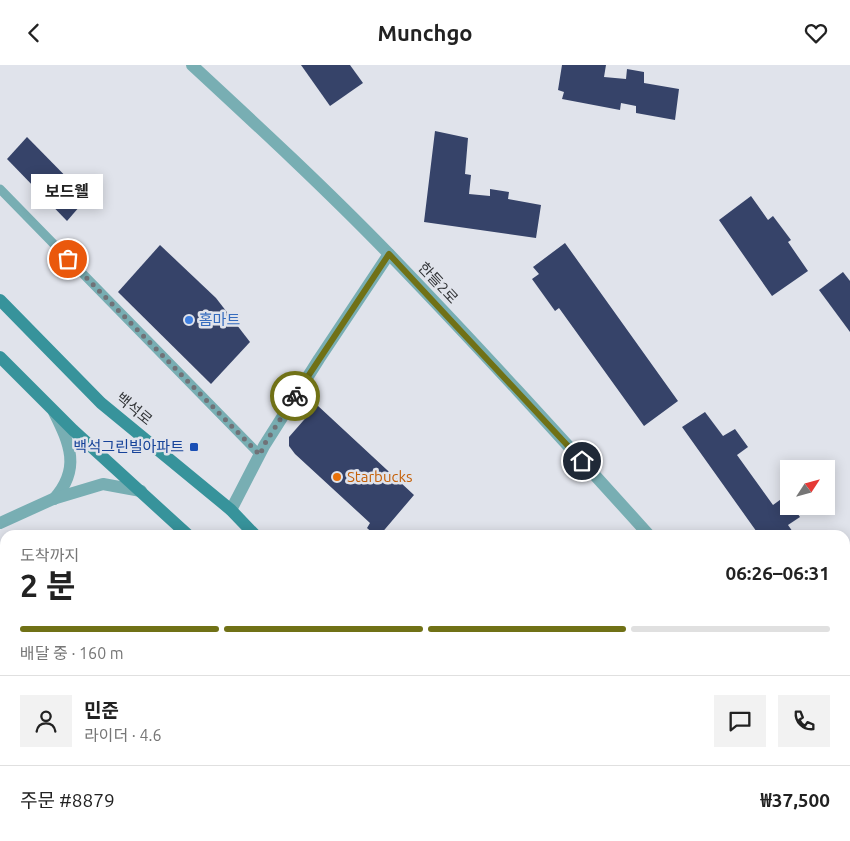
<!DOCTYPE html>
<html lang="ko">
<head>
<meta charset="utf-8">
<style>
	body { margin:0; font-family:Ubuntu,"Noto Sans KR",sans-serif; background:#f2f2f2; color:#222; height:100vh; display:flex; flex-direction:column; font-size:19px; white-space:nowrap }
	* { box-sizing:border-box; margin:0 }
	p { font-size:16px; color:#767676 }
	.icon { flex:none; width:28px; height:28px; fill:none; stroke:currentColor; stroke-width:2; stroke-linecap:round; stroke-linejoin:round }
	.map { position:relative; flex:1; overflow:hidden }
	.details { position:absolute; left:0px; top:465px; width:850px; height:311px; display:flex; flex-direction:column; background:#fff; border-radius:15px 15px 0 0; box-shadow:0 2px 12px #0003 }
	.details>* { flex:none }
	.needle { width:32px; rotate:54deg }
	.controls { position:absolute; left:780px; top:395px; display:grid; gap:10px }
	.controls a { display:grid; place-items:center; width:55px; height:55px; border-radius:0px; background:#fff; box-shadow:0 2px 12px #0003; font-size:25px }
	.pin { position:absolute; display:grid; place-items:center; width:42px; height:42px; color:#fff; margin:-21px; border:2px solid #fff; border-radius:50%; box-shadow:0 1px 5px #0007 }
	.courier { position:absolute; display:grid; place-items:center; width:50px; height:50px; margin:-25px; border:4px solid #707116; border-radius:50%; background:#fff; color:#222; box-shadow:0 1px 6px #0007 }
	.bubble { position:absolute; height:35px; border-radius:0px; background:#fff; box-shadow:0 2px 12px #0003; font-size:16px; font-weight:700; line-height:35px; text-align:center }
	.overview em { font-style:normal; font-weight:700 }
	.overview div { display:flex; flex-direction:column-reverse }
	.overview { display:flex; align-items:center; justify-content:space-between; height:85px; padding:0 20px }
	h1 { font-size:32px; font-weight:700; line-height:38px }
	.bar { display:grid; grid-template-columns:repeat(4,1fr); gap:8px 5px; align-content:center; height:60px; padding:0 20px }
	.bar i { height:6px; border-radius:4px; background:#e0e0e0 }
	.bar .active { background:#707116 }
	.bar p { grid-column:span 4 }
	.line { display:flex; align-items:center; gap:12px; padding:0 20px; border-top:1px solid #e0e0e0 }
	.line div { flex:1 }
	.round { display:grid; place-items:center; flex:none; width:52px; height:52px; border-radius:0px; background:#f2f2f2 }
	header { display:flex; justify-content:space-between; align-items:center; height:65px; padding:0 20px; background:#fff; font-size:22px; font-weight:700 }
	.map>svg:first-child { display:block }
	.building { fill:#364369 }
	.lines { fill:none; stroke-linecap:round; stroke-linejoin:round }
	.service { stroke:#78aeb3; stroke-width:9 }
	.minor { stroke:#78aeb3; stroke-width:12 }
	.tertiary { stroke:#78aeb3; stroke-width:12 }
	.secondary { stroke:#37939b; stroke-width:12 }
	.done { stroke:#707277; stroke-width:5; stroke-dasharray:0 9 }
	.route { stroke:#707116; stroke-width:6 }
	.shop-dot { fill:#3f7fe0; stroke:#e0e3eb; stroke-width:2 }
	.transit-dot { fill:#1a4fb4; stroke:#e0e3eb; stroke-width:2 }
	.food-dot { fill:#e8710a; stroke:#e0e3eb; stroke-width:2 }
	.labels { text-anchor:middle; stroke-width:5; stroke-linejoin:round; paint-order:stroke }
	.street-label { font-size:15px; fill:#333538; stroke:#e0e3eb }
	.shop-label { font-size:15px; fill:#366cbe; stroke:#e0e3eb; text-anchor:start }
	.transit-label { font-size:15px; fill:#164399; stroke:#e0e3eb; text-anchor:end }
	.food-label { font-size:15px; fill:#c56008; stroke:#e0e3eb; text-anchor:start }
</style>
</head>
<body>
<header><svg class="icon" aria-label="back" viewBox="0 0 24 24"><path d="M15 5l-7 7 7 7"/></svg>Munchgo<svg class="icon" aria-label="heart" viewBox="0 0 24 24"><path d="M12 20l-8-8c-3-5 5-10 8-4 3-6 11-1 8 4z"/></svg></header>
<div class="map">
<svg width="850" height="776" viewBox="0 0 850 776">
	<rect width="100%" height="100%" fill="#e0e3eb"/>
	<g class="building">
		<polygon points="301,0 350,0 363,18 330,41"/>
		<polygon points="562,0 606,0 604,12 626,14 627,4 644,7 644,18 679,24 675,55 636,48 636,41 621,38 620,45 562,34 564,27 558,25"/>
		<polygon points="435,66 468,73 465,109 471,110 469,129 490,131 490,124 509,127 508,134 541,140 536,173 424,157"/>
		<polygon points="27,72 87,133 67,156 7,94"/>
		<polygon points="751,131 768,155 773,151 791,175 788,177 808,206 772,231 719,155"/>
		<polygon points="565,178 678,336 644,361 559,243 555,246 532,214 539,209 533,202"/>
		<polygon points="160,180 216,233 250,277 211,319 118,227"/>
		<polygon points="843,207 850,216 850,267 819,225"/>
		<polygon points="317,340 414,430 380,470 375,470 367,463 370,458 295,389 289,381 289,372"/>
		<polygon points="705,347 723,371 735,364 748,382 737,390 773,440 784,432 789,437 789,441 792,441 800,452 788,460 795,470 759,470 682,362"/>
		<rect x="845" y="505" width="5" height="82"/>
		<polygon points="5,530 5,579 0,568 0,532"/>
		<polygon points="0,741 5,752 5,771 14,771 16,776 0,776"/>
	</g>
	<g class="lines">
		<polyline class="service" points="0,124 260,390"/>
		<g class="minor">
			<path d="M192 0C259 62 326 124 389 189 478 281 563 375 649 470"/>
			<polyline points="231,445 264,381 319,294 389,189"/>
			<polyline points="845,702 850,708"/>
		</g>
		<g class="tertiary">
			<path d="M54 347C70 379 81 404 54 434"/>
			<polyline points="0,458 53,434 103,419 141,426"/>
			<polyline points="845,724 850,720"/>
			<polyline points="781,776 787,771"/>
		</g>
		<g class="secondary">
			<polyline points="0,235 101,338 231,445 255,470"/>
			<polyline points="0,292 73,365 188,470"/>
			<polyline points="477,771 481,776"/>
			<polyline points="538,771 543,776"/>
		</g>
	</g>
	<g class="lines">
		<polyline class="done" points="68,194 260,390 264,380 295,331"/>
		<polyline class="route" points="295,331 389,189 582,396"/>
	</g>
	<circle class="shop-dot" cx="189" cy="255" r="5"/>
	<rect class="transit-dot" x="189" y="377" width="10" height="10" rx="2.5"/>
	<circle class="food-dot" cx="337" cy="412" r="5"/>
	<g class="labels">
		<g class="street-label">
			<text transform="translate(438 218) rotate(47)" y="5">한들2로</text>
			<text transform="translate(134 344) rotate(39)" y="5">백석로</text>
		</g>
		<g class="shop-label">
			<text x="199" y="260">홈마트</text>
		</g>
		<g class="transit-label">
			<text x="184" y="387">백석그린빌아파트</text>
		</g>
		<g class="food-label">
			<text x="347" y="417">Starbucks</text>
		</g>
	</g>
</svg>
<div class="controls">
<a><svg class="needle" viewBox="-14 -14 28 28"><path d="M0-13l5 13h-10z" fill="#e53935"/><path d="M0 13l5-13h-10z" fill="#767676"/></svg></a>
</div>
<div class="pin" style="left:68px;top:194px;background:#ea580c"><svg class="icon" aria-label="bag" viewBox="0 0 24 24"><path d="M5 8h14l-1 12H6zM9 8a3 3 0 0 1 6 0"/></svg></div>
<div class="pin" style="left:582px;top:396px;background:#1f2937"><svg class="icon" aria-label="home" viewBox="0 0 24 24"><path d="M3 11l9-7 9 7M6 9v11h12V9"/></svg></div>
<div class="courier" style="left:295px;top:331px"><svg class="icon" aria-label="bike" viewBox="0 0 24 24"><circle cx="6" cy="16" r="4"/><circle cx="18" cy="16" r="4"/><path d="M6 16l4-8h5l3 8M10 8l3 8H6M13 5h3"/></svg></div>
<div class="bubble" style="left:31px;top:109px;width:72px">보드웰</div>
<section class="details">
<div class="overview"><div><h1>2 분</h1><p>도착까지</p></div><em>06:26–06:31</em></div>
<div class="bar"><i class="active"></i><i class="active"></i><i class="active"></i><i></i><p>배달 중 · 160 m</p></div>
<div class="line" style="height:90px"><a class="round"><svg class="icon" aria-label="person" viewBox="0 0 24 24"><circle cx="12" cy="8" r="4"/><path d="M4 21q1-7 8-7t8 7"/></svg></a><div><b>민준</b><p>라이더 · 4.6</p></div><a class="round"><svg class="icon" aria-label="chat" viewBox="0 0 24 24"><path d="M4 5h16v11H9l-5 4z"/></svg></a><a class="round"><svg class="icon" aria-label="phone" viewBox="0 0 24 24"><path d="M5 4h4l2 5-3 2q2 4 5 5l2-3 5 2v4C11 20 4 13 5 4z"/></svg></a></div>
<div class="line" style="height:65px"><div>주문 #8879</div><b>₩37,500</b></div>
</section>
</div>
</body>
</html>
